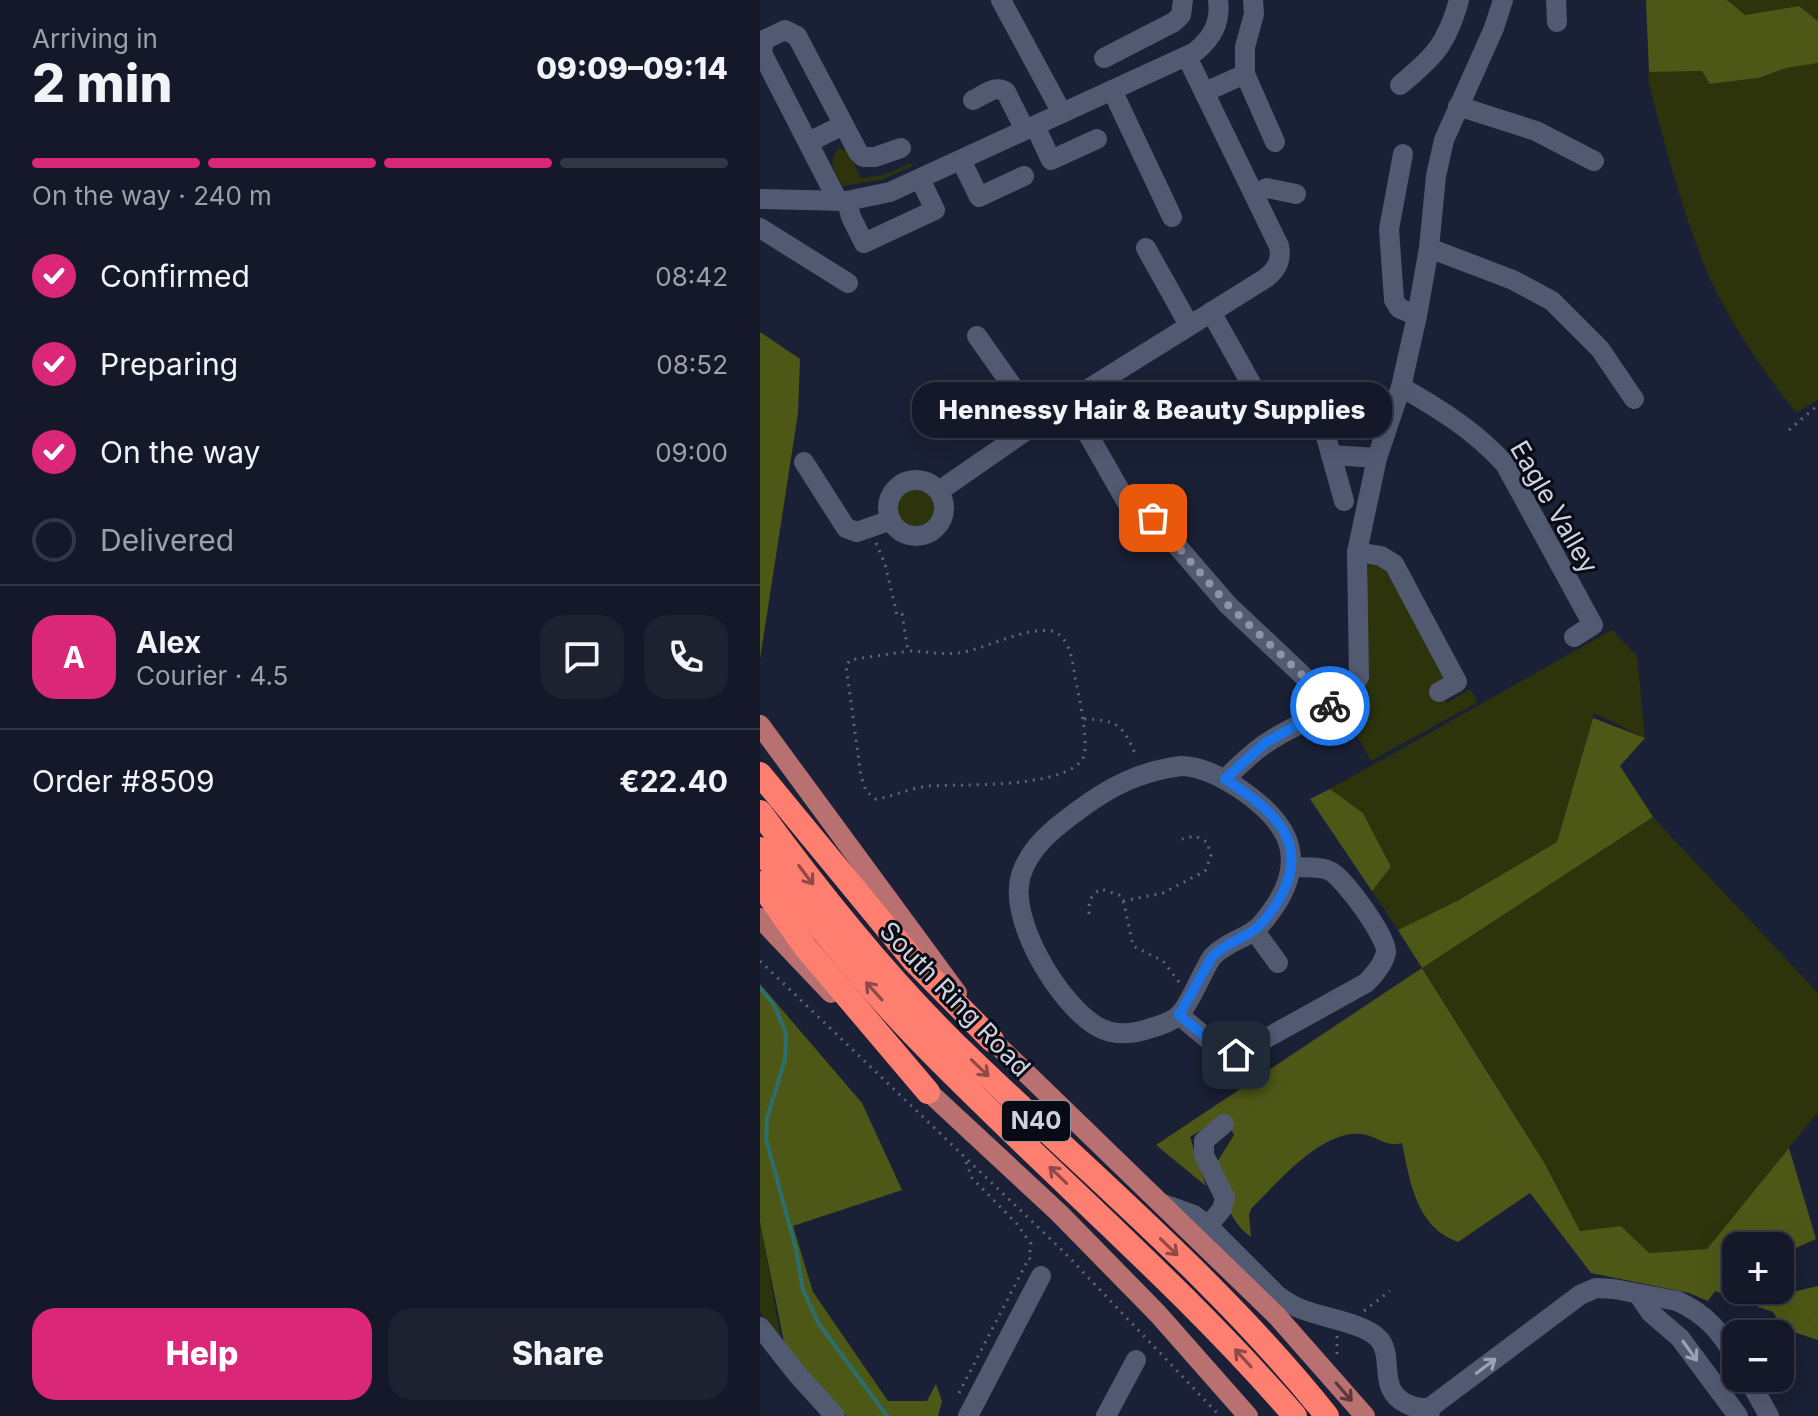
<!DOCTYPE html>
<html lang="en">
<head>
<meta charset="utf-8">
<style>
	body { margin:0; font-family:Inter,sans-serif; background:#1d2130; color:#f1f3f6; height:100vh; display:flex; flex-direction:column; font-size:30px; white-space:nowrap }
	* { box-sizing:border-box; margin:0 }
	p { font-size:26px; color:#9da0a8 }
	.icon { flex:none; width:44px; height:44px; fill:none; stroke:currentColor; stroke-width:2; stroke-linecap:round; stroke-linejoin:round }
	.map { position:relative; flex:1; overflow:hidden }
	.details { display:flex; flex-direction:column; background:#141828; width:760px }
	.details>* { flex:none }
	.buttons { position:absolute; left:962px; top:1232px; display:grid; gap:16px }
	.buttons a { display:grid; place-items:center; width:72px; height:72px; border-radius:16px; background:#141828; box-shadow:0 8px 32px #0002,0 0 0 2px #333745; font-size:40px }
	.pin { position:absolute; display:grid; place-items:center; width:68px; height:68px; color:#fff; margin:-34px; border-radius:16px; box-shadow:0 4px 12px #0006 }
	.courier { position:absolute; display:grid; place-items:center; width:80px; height:80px; margin:-40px; border:6px solid #1a73e8; border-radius:50%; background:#fff; color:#222; box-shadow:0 2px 10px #0007 }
	.bubble { position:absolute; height:56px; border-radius:24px; background:#141828; box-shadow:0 8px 32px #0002,0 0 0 2px #333745; font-size:26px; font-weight:800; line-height:56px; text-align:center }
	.summary em { font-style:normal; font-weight:800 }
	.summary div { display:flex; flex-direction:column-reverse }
	.summary { display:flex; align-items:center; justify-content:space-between; height:136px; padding:0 32px }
	h1 { font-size:52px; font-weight:800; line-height:60px }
	.bar { display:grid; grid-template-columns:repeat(4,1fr); gap:12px 8px; align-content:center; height:96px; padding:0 32px }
	.bar i { height:10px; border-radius:6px; background:#333745 }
	.bar .current { background:#db2777 }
	.bar p { grid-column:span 4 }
	.line { display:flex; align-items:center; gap:20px; padding:0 32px; border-top:2px solid #333745 }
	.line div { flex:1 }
	.round { display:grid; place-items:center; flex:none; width:84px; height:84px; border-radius:24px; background:#1d2130 }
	ol { padding:0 32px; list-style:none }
	li { display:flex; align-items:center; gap:24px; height:88px }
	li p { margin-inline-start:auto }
	li .icon { padding:8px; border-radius:50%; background:#db2777; color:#fff; stroke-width:4 }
	li:last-child { color:#9da0a8 }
	li i { width:44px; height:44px; border:4px solid #333745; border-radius:50% }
	.cta { display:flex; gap:16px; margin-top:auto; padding:16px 32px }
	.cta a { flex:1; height:92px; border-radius:24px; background:#db2777; color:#fff; font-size:32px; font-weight:800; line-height:92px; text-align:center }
	.cta a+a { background:#1d2130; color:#f1f3f6 }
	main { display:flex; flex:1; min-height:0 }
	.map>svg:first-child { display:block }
	.green { fill:#2d330b }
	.forest { fill:#4e5816 }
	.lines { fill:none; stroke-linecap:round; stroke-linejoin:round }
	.stream { stroke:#2c6e6f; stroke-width:4 }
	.path { stroke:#606679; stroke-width:3; stroke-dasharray:2 6; stroke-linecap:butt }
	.minor { stroke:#525a72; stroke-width:20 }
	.major { stroke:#b97071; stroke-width:20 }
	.highway { stroke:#fe7e70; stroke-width:24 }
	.oneway { stroke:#8f4a47 }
	.oneway2 { stroke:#9ca3b5 }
	.oneway3 { stroke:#58383e }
	.done { stroke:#8e94a5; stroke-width:8; stroke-dasharray:0 14.4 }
	.route { stroke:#1a73e8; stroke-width:10 }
	.labels { text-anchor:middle; stroke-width:6; stroke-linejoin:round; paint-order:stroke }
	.shield { fill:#080b14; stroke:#9297a4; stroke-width:2 }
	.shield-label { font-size:24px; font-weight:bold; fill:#cdd3e1 }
	.street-label { font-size:26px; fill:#cdd3e1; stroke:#080b14 }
</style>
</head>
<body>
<main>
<section class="details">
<div class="summary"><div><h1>2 min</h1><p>Arriving in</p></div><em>09:09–09:14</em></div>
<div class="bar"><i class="current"></i><i class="current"></i><i class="current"></i><i></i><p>On the way · 240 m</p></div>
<ol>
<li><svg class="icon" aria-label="check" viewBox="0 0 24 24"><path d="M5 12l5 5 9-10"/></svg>Confirmed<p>08:42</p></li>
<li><svg class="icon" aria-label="check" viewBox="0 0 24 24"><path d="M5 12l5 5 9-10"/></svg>Preparing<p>08:52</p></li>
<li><svg class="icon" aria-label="check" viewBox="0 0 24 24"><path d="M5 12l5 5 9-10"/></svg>On the way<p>09:00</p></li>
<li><i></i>Delivered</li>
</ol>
<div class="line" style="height:144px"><b class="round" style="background:#db2777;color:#fff">A</b><div><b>Alex</b><p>Courier · 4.5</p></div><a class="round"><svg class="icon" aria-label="chat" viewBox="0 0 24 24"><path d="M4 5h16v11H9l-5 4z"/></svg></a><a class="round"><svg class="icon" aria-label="phone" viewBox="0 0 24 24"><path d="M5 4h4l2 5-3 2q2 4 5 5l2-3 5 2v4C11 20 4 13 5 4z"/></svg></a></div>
<div class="line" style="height:104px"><div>Order #8509</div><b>€22.40</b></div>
<div class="cta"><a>Help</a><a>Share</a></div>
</section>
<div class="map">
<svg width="1058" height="1416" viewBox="0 0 1058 1416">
	<rect width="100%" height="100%" fill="#1a2035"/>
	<g class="green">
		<polygon points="967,0 1058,0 1058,21 1039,6 985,15"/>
		<path d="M1058 63V400L1036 413C1004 373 964 314 945 267 921 206 904 143 888 80L889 72 942 71 951 84 998 78 1026 68Z"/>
		<path d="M79 148 88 151 101 178 123 175 151 163 153 166 121 180 83 186C75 173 66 161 79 148Z"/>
		<circle cx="155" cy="508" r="19"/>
		<polygon points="613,563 624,568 681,667 683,678 676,685 687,703 710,689 718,702 611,761 581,707 606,605 608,567"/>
		<polygon points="852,630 877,656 885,738 834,713 797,842 697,901 638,930 612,891 631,867 603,813 570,789"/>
		<polygon points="893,817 1058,993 1058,1112 947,1249 889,1253 861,1226 820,1231 785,1164 662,967"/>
		<polygon points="0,1220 21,1340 0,1312"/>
	</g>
	<g class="forest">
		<polygon points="886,0 967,0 985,15 1039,6 1058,21 1058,63 1026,68 998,78 950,84 942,71 889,72"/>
		<polygon points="0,332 40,359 38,413 0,659"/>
		<path d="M833 718 885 738 860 766 893 817 662 968 785 1164 820 1231 861 1226 889 1253 947 1249 1029 1148 1056 1239 1020 1255V1246H976V1290H1009L1012 1297 1058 1286V1340L1024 1329 1013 1312 955 1291 948 1301 929 1293 831 1273 770 1193 698 1242C656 1227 650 1182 642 1143 626 1148 616 1135 601 1134 561 1130 517 1183 491 1209L489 1215 491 1237C465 1218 464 1192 457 1162L474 1135 464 1116 430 1137 446 1186 396 1145 662 968 638 930 697 901 797 842Z"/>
		<polygon points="570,789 603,813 631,867 612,891 550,799"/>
		<polygon points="0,984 102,1103 142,1190 33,1226 53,1292 128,1401 167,1401 176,1384 182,1401 178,1416 86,1416 51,1380 24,1342 0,1222"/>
	</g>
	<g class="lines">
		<polyline class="stream" points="0,988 14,1005 26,1033 25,1059 7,1119 6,1139 36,1249 43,1290 59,1324 127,1416"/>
		<g class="path">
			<polyline points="1029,430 1058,405"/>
			<path d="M116 543 125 564 137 615 142 614 148 651C164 651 181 655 197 653 225 650 262 627 291 631 309 634 313 662 315 677 318 693 331 748 322 760 299 789 202 784 168 786 150 788 133 797 115 799L106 791 101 776 86 666 90 660 148 651"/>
			<path d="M324 719C358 720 363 725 376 756"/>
			<polyline points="363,901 403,893 445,871 451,856 447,842 435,836 422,839"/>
			<path d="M329 914C329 902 329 896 341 889L359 895 364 903 373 946 403 961 419 982"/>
			<polyline points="0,961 304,1252 460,1416"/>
			<polyline points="206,1162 212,1178 257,1224 271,1244 269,1258 274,1263"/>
			<polyline points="604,1311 630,1291"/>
			<polyline points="577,1336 577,1360"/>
			<polyline points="199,1393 269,1258"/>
		</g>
		<g class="minor">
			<polyline points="241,0 302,113"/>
			<polyline points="796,0 797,22"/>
			<polyline points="344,58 414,22 421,15 423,0"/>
			<polyline points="485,74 485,47 494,14 493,0"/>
			<path d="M640 85C674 57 687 44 699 0"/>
			<polyline points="352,90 412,217"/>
			<polyline points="445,92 485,74 515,142"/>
			<path d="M213 100C224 95 236 84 246 92L265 130"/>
			<polyline points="698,106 776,131 834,161"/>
			<polyline points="275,126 291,160 337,139"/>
			<polyline points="49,142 83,125"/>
			<polyline points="643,154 629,229 634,300 639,308 657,316"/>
			<polyline points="201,160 219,197 264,176"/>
			<polyline points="494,194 507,188 536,194"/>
			<path d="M0 199 87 201 130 192 435 52C452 38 461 23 458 0"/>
			<polyline points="78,201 2,53 4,40 25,30 37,36 98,152 103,157 115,157 141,148"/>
			<polyline points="87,201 91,217 104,243 175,210 160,179"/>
			<polyline points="0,228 88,283"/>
			<polyline points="386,248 429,325"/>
			<polyline points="669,248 753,280 792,301 840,349 874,399"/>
			<polyline points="451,312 497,394"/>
			<polyline points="217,336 277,421"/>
			<path d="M641 387C680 409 715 431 745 464L833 625 814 637"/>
			<polyline points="309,401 370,508"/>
			<polyline points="558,408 584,501"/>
			<polyline points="571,455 617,458"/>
			<polyline points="44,462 86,528 97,532 131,520"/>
			<circle cx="156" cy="508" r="28"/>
			<path d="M179 491 309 401 506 278C517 269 522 260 519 246L427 57"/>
			<polyline points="393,518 468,605 573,704"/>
			<polyline points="597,552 621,556 634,564 697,682 679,692"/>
			<path d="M421 766C441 766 461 777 477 787 522 817 549 851 517 903 511 912 503 924 494 931 480 940 464 944 452 957 442 972 430 1004 419 1015 413 1021 399 1026 391 1028 374 1034 354 1036 338 1027 300 1006 247 919 261 875 270 847 293 829 316 812 349 787 380 771 421 766Z"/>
			<path d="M465 779C479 766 492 752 508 742 537 722 582 710 599 677L597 552 617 458 641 387 657 316 669 248 676 176 684 140 734 28 743 0"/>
			<polyline points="494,930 518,963"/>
			<path d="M419 1015 466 1054 476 1055 606 983C614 975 624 964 626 952 627 937 584 878 570 871 559 866 544 868 533 867"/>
			<path d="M400 1203 434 1215 448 1226 517 1295C525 1301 534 1307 544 1310 564 1318 604 1323 619 1339 635 1357 616 1389 647 1404 655 1408 663 1409 671 1407"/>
			<polyline points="448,1226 462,1209 465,1198 444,1155 444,1141 464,1124"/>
			<polyline points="878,1294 891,1313 920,1338 978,1416"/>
			<polyline points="0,1327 38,1375 75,1416"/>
			<polyline points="988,1378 1009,1416"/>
			<polyline points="208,1416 281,1276"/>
			<polyline points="346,1416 376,1360"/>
			<path d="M669 1416 671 1407 680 1400 820 1295 836 1288 854 1289 917 1301C946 1314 960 1331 976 1358"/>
		</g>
		<g class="major">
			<polyline points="0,725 197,993"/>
			<polyline points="0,918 71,993"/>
			<polyline points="223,1029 232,1040 517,1316 605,1416"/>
			<polyline points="158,1082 299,1213 398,1314 488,1416"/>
		</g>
		<g class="highway">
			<polyline points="0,774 153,960 232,1040"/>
			<path d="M0 812C60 894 123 973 195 1044 320 1166 458 1279 567 1416"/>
			<path d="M0 849C49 915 101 980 158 1039 282 1167 418 1281 535 1416"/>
			<polyline points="0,883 46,948 168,1092"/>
		</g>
	</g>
	<defs><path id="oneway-shaft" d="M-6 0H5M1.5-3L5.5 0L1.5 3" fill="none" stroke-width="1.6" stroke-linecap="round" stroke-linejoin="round" transform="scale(2)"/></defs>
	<g class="oneway">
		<use href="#oneway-shaft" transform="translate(46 875) rotate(53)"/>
		<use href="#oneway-shaft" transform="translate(114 991) rotate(-132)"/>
		<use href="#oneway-shaft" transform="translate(220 1068) rotate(44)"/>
		<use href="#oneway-shaft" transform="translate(298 1175) rotate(-136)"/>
		<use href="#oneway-shaft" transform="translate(409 1247) rotate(44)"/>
		<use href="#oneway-shaft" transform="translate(483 1358) rotate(-132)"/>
	</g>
	<g class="oneway2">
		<use href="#oneway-shaft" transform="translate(930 1351) rotate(54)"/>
		<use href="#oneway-shaft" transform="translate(726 1366) rotate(-37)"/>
	</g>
	<use class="oneway3" href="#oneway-shaft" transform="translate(584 1392) rotate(49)"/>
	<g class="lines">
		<polyline class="done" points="393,518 468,605 573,704 570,706"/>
		<path class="route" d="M476 1055 466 1054 419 1015 452 957C464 944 480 940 494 930 505 922 514 908 521 896 552 839 509 808 465 779L505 743 570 706"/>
	</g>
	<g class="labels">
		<rect class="shield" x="242" y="1101" width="68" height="40" rx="6"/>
		<g class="shield-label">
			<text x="276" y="1129">N40</text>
		</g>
		<g class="street-label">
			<text transform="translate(794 507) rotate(60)" y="9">Eagle Valley</text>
			<text transform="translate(195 999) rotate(46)" y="9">South Ring Road</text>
		</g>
	</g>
</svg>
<div class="buttons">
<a>+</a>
<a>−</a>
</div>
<div class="pin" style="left:393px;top:518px;background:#ea580c"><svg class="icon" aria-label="bag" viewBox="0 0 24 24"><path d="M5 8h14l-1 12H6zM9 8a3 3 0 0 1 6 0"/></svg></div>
<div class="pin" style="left:476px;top:1055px;background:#1f2937"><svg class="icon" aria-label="home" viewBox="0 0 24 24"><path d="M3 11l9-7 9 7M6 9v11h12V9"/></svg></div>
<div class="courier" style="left:570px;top:706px"><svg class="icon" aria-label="bike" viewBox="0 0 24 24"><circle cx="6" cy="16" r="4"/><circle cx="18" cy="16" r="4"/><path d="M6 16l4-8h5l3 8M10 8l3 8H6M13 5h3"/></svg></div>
<div class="bubble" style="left:152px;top:382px;width:480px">Hennessy Hair &amp; Beauty Supplies</div>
</div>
</main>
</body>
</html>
